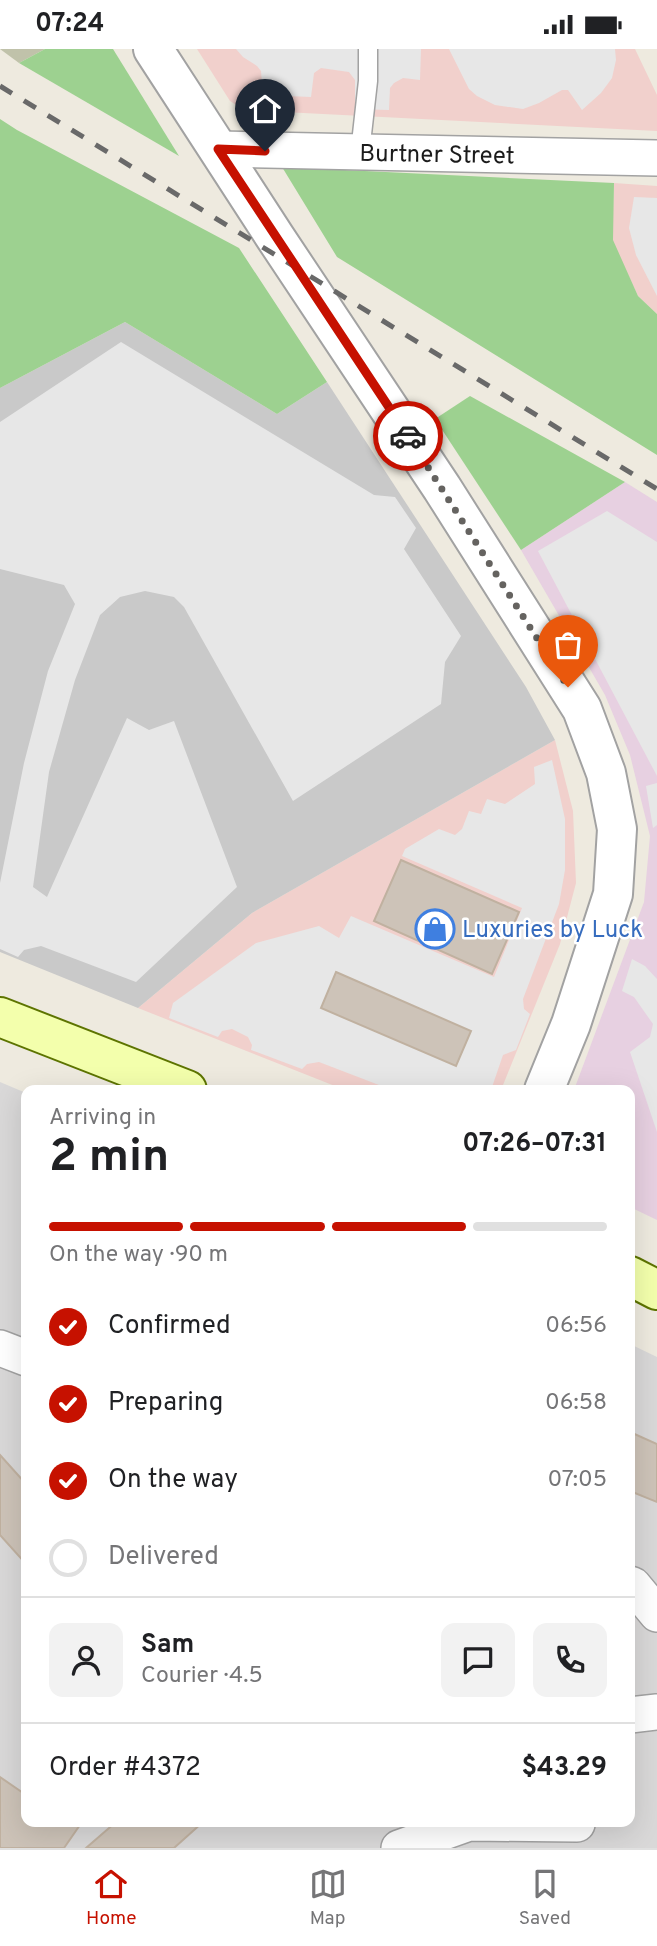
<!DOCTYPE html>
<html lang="en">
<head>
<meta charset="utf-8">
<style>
	body { margin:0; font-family:Overpass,sans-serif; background:#f2f2f2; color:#202124; height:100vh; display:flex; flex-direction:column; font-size:26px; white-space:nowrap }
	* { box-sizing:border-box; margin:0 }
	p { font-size:23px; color:#757577 }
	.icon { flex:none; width:38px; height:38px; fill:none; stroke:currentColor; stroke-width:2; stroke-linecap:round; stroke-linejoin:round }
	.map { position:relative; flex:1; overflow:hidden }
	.details { position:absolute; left:21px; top:1036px; width:614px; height:742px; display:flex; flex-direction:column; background:#fff; border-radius:14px; box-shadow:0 7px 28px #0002 }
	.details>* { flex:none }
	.pin { position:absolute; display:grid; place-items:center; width:60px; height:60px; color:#fff; margin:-72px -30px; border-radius:50% 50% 50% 0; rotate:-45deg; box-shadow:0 0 7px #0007 }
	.pin .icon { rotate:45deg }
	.courier { position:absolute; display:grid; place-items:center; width:70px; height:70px; margin:-35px; border:5px solid #c61100; border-radius:50%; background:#fff; color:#222; box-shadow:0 2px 9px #0007 }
	.overview em { font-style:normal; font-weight:700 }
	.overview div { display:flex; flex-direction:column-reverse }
	.overview { display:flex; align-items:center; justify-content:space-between; height:119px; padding:0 28px }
	h1 { font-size:46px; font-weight:700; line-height:52px }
	.bar { display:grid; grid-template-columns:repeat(4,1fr); gap:10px 7px; align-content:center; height:84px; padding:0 28px }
	.bar i { height:9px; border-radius:5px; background:#e0e0e0 }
	.bar .selected { background:#c61100 }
	.bar p { grid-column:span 4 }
	.line { display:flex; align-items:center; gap:18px; padding:0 28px; border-top:2px solid #e0e0e0 }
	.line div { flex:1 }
	.round { display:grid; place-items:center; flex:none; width:74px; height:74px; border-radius:14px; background:#f2f2f2 }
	ol { padding:0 28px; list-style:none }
	li { display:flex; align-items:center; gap:21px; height:77px }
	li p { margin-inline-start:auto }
	li .icon { padding:7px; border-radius:50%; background:#c61100; color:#fff; stroke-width:4 }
	li:last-child { color:#757577 }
	li i { width:38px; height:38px; border:4px solid #e0e0e0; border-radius:50% }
	.status { display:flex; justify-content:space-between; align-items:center; height:49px; padding:0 35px; background:#fff; direction:ltr }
	.status svg { height:19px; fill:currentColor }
	.menu { display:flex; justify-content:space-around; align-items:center; height:98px; border-top:2px solid #e0e0e0; background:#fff; font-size:19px; color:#757577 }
	.menu a { display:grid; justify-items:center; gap:4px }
	.menu .selected { color:#c61100 }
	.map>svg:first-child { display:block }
	.residential { fill:#d9d8d8 }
	.commercial { fill:#f1d0cc }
	.industrial { fill:#e7d0e1 }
	.religious { fill:#c9c9c9 }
	.construction { fill:#c0c2aa }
	.forest { fill:#9dd190 }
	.parking { fill:#e7e7e7 }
	.building { fill:#cdc3b8; stroke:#c0b1a0; stroke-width:2 }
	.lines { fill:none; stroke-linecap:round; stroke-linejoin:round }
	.service-casing { stroke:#a2a2a2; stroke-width:21 }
	.minor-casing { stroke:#a2a2a2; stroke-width:38 }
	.tertiary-casing { stroke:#a2a2a2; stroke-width:42 }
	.secondary-casing { stroke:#5d7400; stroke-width:42 }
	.service { stroke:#fff; stroke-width:18 }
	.minor { stroke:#fff; stroke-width:35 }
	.tertiary { stroke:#fff; stroke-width:38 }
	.secondary { stroke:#f3ffac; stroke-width:38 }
	.rail { stroke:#696969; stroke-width:5; stroke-dasharray:14 14; stroke-linecap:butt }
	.done { stroke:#656360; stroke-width:7; stroke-dasharray:0 12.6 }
	.route { stroke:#c61100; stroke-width:9 }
	.labels { text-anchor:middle; stroke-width:5; stroke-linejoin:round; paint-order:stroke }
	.street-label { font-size:24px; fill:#1b1b1b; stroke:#fff }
	.shop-label { font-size:24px; fill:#366cbe; stroke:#fff; text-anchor:start }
</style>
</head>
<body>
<div class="status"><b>07:24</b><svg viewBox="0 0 49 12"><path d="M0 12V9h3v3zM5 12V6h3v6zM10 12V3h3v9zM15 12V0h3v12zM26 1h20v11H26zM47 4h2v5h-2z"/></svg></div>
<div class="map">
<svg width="657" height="1799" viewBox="0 0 657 1799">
	<rect width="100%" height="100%" fill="#eeeadf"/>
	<polygon class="residential" points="0,1033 26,1044 26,1773 630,1773 630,1295 657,1308 657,1799 0,1799"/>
	<g class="commercial">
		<polygon points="197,0 635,0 657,46 657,82 244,61 230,52"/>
		<polygon points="614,134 657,137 657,265 638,247 612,191"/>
		<polygon points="555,691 573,762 576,834 560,895 501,1041 345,1041 138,959 252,864"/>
	</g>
	<polygon class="industrial" points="625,433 657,453 657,1171 630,1158 630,1041 574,1041 644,853 650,787 630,706 605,646 521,501"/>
	<polygon class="religious" points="125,273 277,365 327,333 526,638 555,691 252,864 138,959 0,903 0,339"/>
	<polygon class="construction" points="0,0 45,0 19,14"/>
	<g class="forest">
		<polygon points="45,0 113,0 179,107 19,14"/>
		<polygon points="0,70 17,81 239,199 327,333 277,365 125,273 0,339"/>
		<polygon points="282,118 614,134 613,191 638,247 657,265 657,406 337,208"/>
		<polygon points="470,347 625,433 521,501 435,370"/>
	</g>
	<g class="parking">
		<polygon points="236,0 421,0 420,31 403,29 394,34 390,39 389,61 355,60 355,31 349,23 321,19 314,24 311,48 263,46 261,22 257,17 243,8"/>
		<polygon points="449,0 615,0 616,11 612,29 601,44 582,61 568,41 562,41 539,54 523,60 495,56 477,47 469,40"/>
		<polygon points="634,148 657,149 657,247 636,206 629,179"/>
		<polygon points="121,293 374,446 395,448 416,479 404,500 461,587 445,613 441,655 293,752 184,558 174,548 145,542 120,548 100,566 75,631 49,723 33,838 47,848 127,669 149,681 174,672 237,838 136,933 41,897 24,901 18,908 0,900 0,834 24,714 48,622 75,555 64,536 0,520 0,373"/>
		<polygon points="607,462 657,493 657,727 538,502"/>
		<polygon points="552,711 565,770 565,821 559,855 523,950 524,960 530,965 516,1001 503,1006 491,1041 392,1041 319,1013 307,1015 302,1020 251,1001 252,996 248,988 232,980 222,982 218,988 169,969 173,954 256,894 319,877 339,889 351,867 494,928 522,859 402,807 405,800 439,780 455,786 462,780 469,762 481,765 487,750 505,755 535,735 534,718"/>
		<polygon points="657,734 657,776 653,779 646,737"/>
		<polygon points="632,910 645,917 657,930 657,1083 630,1003 650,988 653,975 634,948 622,942"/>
	</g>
	<g class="building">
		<polygon points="401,811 519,863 492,925 374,872"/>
		<polygon points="336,923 471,982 456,1017 321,959"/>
		<polygon points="630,1383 657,1395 657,1453 630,1442"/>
		<polygon points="0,1406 26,1435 26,1515 0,1486"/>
		<polygon points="0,1728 26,1746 26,1773 82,1773 64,1799 0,1799"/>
		<polygon points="116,1773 203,1773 174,1799 86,1799"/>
	</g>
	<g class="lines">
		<g class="service-casing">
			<polyline id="service" points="360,103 368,32 368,0"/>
		</g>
		<g class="minor-casing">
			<g id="minor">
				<polyline points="218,100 657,109"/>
				<polyline points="0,1299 26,1309"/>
				<polyline points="630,1535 633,1536 657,1565"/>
				<polyline points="630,1666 657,1663"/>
				<polyline points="399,1799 469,1774 577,1775"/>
			</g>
		</g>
		<g class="tertiary-casing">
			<polyline id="tertiary" points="153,0 275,188 442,439 582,660 606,724 617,780 613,845 571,975 544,1041"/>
		</g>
		<g class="secondary-casing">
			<g id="secondary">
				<polyline points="0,968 187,1041"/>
				<polyline points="630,1227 657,1241"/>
			</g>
		</g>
		<use href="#service" class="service"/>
		<use href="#minor" class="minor"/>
		<use href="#tertiary" class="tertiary"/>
		<use href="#secondary" class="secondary"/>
		<polyline class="rail" points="0,37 657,440"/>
	</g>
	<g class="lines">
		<polyline class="done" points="408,387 568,638"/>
		<polyline class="route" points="265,102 218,100 408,387"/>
	</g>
	<defs>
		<g id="shop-ring" transform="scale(2.0125)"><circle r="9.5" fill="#fff" stroke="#3f7fe0" stroke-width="1.5"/><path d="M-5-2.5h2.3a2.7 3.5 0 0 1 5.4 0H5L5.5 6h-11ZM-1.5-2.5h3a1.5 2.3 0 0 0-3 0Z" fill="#3f7fe0"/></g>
	</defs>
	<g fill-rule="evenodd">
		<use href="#shop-ring" x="435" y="880"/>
	</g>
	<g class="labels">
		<g class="street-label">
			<text transform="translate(437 105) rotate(1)" y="8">Burtner Street</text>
		</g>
		<g class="shop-label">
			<text x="462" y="888">Luxuries by Luck</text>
		</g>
	</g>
</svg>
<div class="pin" style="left:568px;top:638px;background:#ea580c"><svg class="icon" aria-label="bag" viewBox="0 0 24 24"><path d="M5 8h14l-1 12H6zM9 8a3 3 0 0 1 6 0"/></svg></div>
<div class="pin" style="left:265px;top:102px;background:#1f2937"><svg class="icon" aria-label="home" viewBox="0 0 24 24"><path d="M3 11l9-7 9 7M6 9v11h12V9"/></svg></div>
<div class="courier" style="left:408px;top:387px"><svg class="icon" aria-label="car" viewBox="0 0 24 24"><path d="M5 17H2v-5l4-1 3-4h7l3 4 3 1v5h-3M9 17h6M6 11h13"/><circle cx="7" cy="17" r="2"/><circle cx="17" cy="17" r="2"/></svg></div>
<section class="details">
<div class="overview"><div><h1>2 min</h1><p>Arriving in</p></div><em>07:26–07:31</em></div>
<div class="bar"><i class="selected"></i><i class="selected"></i><i class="selected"></i><i></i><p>On the way · 90 m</p></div>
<ol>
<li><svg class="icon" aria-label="check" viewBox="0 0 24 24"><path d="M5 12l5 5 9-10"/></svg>Confirmed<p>06:56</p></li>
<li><svg class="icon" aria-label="check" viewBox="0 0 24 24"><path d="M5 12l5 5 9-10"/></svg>Preparing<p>06:58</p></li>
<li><svg class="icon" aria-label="check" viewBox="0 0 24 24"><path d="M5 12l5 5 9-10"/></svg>On the way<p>07:05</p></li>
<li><i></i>Delivered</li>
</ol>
<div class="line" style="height:126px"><a class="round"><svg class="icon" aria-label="person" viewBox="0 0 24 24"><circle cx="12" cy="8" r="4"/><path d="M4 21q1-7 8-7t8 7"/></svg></a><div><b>Sam</b><p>Courier · 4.5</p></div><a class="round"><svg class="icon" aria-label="chat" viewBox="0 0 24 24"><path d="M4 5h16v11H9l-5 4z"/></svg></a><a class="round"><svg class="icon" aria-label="phone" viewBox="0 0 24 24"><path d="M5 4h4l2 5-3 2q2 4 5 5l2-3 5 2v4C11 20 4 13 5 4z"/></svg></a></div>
<div class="line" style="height:91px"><div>Order #4372</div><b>$43.29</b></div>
</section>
</div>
<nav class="menu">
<a class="selected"><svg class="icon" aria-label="home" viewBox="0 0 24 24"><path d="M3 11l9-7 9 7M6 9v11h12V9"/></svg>Home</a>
<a><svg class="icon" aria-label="map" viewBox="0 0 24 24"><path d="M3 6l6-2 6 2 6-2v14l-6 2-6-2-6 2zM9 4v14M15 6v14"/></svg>Map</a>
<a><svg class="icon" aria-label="saved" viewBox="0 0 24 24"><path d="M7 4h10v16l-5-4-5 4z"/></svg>Saved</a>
</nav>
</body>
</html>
